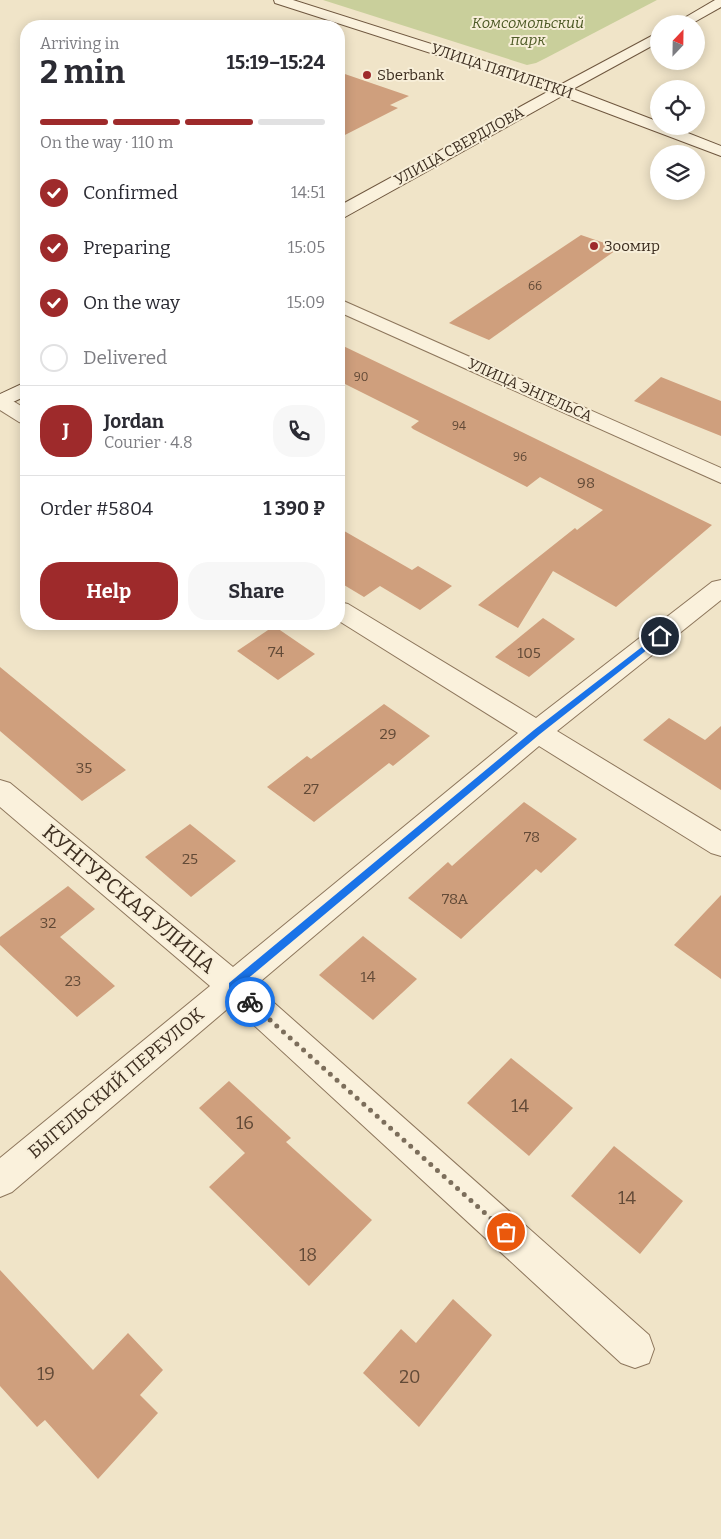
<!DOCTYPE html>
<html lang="en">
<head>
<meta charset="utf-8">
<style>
	body { margin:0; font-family:Bitter,serif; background:#f7f7f7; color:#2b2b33; height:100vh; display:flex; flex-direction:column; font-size:19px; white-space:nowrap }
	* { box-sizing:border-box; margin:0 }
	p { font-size:16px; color:#7c7c81 }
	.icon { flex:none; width:28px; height:28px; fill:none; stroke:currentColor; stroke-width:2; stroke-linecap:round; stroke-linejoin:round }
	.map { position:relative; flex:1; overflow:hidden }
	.drawer { position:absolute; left:20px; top:20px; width:325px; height:610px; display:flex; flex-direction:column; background:#fff; border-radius:20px; box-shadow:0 2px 12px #0003 }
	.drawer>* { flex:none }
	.needle { width:32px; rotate:22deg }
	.fabs { position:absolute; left:650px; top:15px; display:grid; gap:10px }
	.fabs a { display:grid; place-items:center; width:55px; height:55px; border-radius:50%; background:#fff; box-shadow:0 2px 12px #0003; font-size:25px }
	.pin { position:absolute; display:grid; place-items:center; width:42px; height:42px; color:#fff; margin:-21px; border:2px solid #fff; border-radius:50%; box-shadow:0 1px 5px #0007 }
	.courier { position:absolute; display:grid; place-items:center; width:50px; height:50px; margin:-25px; border:4px solid #1a73e8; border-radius:50%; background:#fff; color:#222; box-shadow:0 1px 6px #0007 }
	.summary em { font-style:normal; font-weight:700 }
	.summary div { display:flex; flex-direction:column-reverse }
	.summary { display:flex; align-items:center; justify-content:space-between; height:85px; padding:0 20px }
	h1 { font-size:32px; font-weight:700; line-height:38px }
	.bar { display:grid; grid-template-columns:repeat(4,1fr); gap:8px 5px; align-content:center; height:60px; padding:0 20px }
	.bar i { height:6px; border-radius:4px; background:#e1e1e2 }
	.bar .current { background:#9e2a2b }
	.bar p { grid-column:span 4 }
	.line { display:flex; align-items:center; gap:12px; padding:0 20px; border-top:1px solid #e1e1e2 }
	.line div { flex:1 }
	.round { display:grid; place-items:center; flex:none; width:52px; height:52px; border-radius:20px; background:#f7f7f7 }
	ol { padding:0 20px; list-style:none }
	li { display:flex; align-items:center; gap:15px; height:55px }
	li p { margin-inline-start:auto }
	li .icon { padding:5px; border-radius:50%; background:#9e2a2b; color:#fff; stroke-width:4 }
	li:last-child { color:#7c7c81 }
	li i { width:28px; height:28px; border:2px solid #e1e1e2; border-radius:50% }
	.action { display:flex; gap:10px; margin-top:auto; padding:10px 20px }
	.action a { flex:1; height:58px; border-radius:20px; background:#9e2a2b; color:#fff; font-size:20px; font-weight:700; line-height:58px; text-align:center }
	.action a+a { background:#f7f7f7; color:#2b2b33 }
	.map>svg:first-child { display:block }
	.green { fill:#c9cf9b }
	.building { fill:#cf9f7d }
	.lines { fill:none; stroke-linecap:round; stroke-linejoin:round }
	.street-casing { stroke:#8d765c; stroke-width:2 }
	.secondary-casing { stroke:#6f573f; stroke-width:2 }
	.street { fill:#faf1dc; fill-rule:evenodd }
	.secondary { fill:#faf1dc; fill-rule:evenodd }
	.route { fill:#1a73e8 }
	.done { stroke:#7c6e5b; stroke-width:5; stroke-dasharray:0 9 }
	.poi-dot { fill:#9e2a2b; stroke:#f7eed8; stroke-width:2 }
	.labels { text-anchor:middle; stroke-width:4; stroke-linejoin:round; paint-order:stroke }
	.far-number-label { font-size:12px; fill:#624a37 }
	.far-park-label { font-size:15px; font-style:italic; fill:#4d5a26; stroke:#f7eed8 }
	.far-street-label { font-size:15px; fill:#3d2e20; stroke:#f7eed8 }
	.far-poi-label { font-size:15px; fill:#3d2e20; stroke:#f7eed8; text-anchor:start }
	.number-label { font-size:15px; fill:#624a37 }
	.street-label { font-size:18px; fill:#3d2e20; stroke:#f7eed8 }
	.near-number-label { font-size:18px; fill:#624a37 }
	.near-street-label { font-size:21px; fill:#3d2e20; stroke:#f7eed8 }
</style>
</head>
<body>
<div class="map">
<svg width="721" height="1539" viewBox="0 0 721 1539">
	<rect width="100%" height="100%" fill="#f0e4c8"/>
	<polygon class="green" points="323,0 657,0 546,58 536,63 527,65"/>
	<g class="building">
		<polygon points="339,72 409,96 390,105 398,108 339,138"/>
		<polygon points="581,235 619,248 489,340 449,323"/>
		<polygon points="339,344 454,399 712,525 616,607 553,571 518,628 478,605 575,528 577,530 603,510 540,477 527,487 413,429 411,427 419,421 339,381"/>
		<polygon points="661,377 721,401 721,436 634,401"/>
		<polygon points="339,528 412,570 418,566 452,586 420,610 380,586 364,597 339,582"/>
		<polygon points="543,618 575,639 529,677 495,657"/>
		<polygon points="274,626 315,654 278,680 237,651"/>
		<polygon points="0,667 85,737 126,770 82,801 0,731"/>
		<polygon points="384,704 430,736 393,766 389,763 314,822 267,787 307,756 311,759"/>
		<polygon points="669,718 705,740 721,726 721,790 643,740"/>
		<polygon points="524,802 577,839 541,873 536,869 461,939 408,898 448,862 452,866"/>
		<polygon points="190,824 236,861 191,897 145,857"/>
		<polygon points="68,886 95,909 60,937 115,986 77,1017 0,945 0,937"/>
		<polygon points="721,895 721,979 674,945"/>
		<polygon points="363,936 417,979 373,1020 319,975"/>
		<polygon points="511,1058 573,1108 529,1156 467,1103"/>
		<polygon points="229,1081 291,1138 286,1142 372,1220 309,1286 209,1187 245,1153 199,1108"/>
		<polygon points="614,1146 683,1201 640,1254 571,1196"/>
		<polygon points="0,1270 93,1370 128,1333 163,1370 140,1395 158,1413 98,1479 45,1420 37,1427 0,1386"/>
		<polygon points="453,1299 492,1335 419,1427 363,1373 401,1329 416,1343"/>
	</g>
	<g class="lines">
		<g class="street-casing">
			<g id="street">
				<polygon points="339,299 721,468 721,483 339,312"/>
				<polygon points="0,396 8,398 26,409 26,424 19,422 0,410"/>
				<polygon points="721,580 721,600 557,731 721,831 721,856 711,853 539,746 255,986 649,1335 654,1349 649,1363 635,1368 621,1363 232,1005 12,1192 0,1197 0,1158 210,986 0,807 0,780 10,783 233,967 518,733 339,621 339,602 348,604 536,718 712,582"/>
			</g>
		</g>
		<g class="secondary-casing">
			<g id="secondary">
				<polygon points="274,0 293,0 560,85 659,32 659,42 573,89 659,122 659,126 670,126 721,146 721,156 562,96 345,217 339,218 339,206 549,91 275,3"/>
				<polygon points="715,0 721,0 721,7 691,24 674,24"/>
				<polygon points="26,382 26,396 0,408 0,394"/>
			</g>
		</g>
		<use href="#street" class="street"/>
		<use href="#secondary" class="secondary"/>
	</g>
	<polygon class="route" points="660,633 662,634 662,638 540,734 239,986 254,999 254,1005 247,1005 229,989 229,983 534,730"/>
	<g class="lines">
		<polyline class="done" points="250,1002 506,1232"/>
	</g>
	<g class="poi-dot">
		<circle cx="367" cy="75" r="5"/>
		<circle cx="594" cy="246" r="5"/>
	</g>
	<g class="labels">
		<g class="far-number-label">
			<text x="535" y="290">66</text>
			<text x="361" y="381">90</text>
			<text x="459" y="430">94</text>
			<text x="520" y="461">96</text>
		</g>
		<g class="far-park-label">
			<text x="528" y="28">Комсомольский<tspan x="528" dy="17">парк</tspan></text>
		</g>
		<g class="far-street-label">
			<text transform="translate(502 71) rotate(18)" y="5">УЛИЦА ПЯТИЛЕТКИ</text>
			<text transform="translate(459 146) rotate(-29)" y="5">УЛИЦА СВЕРДЛОВА</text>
			<text transform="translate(530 390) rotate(24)" y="5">УЛИЦА ЭНГЕЛЬСА</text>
		</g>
		<g class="far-poi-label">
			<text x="377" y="80">Sberbank</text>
			<text x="604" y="251">Зоомир</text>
		</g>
		<g class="number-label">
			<text x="586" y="488">98</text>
			<text x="276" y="657">74</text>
			<text x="529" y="658">105</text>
			<text x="388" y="739">29</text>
			<text x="84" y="773">35</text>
			<text x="311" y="794">27</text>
			<text x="532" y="842">78</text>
			<text x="190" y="864">25</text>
			<text x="455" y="904">78А</text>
			<text x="48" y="928">32</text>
			<text x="368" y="982">14</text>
			<text x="73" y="986">23</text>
		</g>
		<g class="street-label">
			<text transform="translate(116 1083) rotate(-40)" y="6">БЫГЕЛЬСКИЙ ПЕРЕУЛОК</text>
		</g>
		<g class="near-number-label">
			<text x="520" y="1112">14</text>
			<text x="245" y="1129">16</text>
			<text x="627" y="1204">14</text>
			<text x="308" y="1261">18</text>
			<text x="46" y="1380">19</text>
			<text x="410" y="1383">20</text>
		</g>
		<g class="near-street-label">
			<text transform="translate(129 899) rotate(40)" y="7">КУНГУРСКАЯ УЛИЦА</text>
		</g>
	</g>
</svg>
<div class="fabs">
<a><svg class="needle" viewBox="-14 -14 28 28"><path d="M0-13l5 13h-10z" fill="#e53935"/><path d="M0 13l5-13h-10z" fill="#7c7c81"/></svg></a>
<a><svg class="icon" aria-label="locate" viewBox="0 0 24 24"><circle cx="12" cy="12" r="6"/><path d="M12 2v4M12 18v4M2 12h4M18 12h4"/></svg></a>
<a><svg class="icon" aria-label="layers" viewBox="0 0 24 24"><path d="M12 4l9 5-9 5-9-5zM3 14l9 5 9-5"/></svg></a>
</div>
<div class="pin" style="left:506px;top:1232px;background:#ea580c"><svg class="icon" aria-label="bag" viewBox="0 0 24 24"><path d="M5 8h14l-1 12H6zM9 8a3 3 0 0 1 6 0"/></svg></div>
<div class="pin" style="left:660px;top:636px;background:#1f2937"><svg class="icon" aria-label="home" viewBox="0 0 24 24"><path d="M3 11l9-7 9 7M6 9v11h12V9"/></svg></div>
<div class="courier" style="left:250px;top:1002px"><svg class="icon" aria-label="bike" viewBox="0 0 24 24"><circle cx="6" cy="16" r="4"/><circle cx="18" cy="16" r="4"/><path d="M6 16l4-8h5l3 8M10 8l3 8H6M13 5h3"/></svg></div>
<section class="drawer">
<div class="summary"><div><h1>2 min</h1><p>Arriving in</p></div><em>15:19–15:24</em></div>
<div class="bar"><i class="current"></i><i class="current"></i><i class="current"></i><i></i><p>On the way · 110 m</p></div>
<ol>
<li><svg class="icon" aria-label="check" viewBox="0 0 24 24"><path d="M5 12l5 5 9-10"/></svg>Confirmed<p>14:51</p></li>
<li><svg class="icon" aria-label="check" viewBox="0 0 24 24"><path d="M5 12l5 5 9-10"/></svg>Preparing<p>15:05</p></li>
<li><svg class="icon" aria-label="check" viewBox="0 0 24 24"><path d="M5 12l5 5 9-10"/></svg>On the way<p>15:09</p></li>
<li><i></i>Delivered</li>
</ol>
<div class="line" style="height:90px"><b class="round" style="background:#9e2a2b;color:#fff">J</b><div><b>Jordan</b><p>Courier · 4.8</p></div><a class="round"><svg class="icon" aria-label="phone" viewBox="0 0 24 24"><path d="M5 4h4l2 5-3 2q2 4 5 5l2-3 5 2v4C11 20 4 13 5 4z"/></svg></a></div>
<div class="line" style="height:65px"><div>Order #5804</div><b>1 390 ₽</b></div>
<div class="action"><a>Help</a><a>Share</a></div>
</section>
</div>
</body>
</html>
